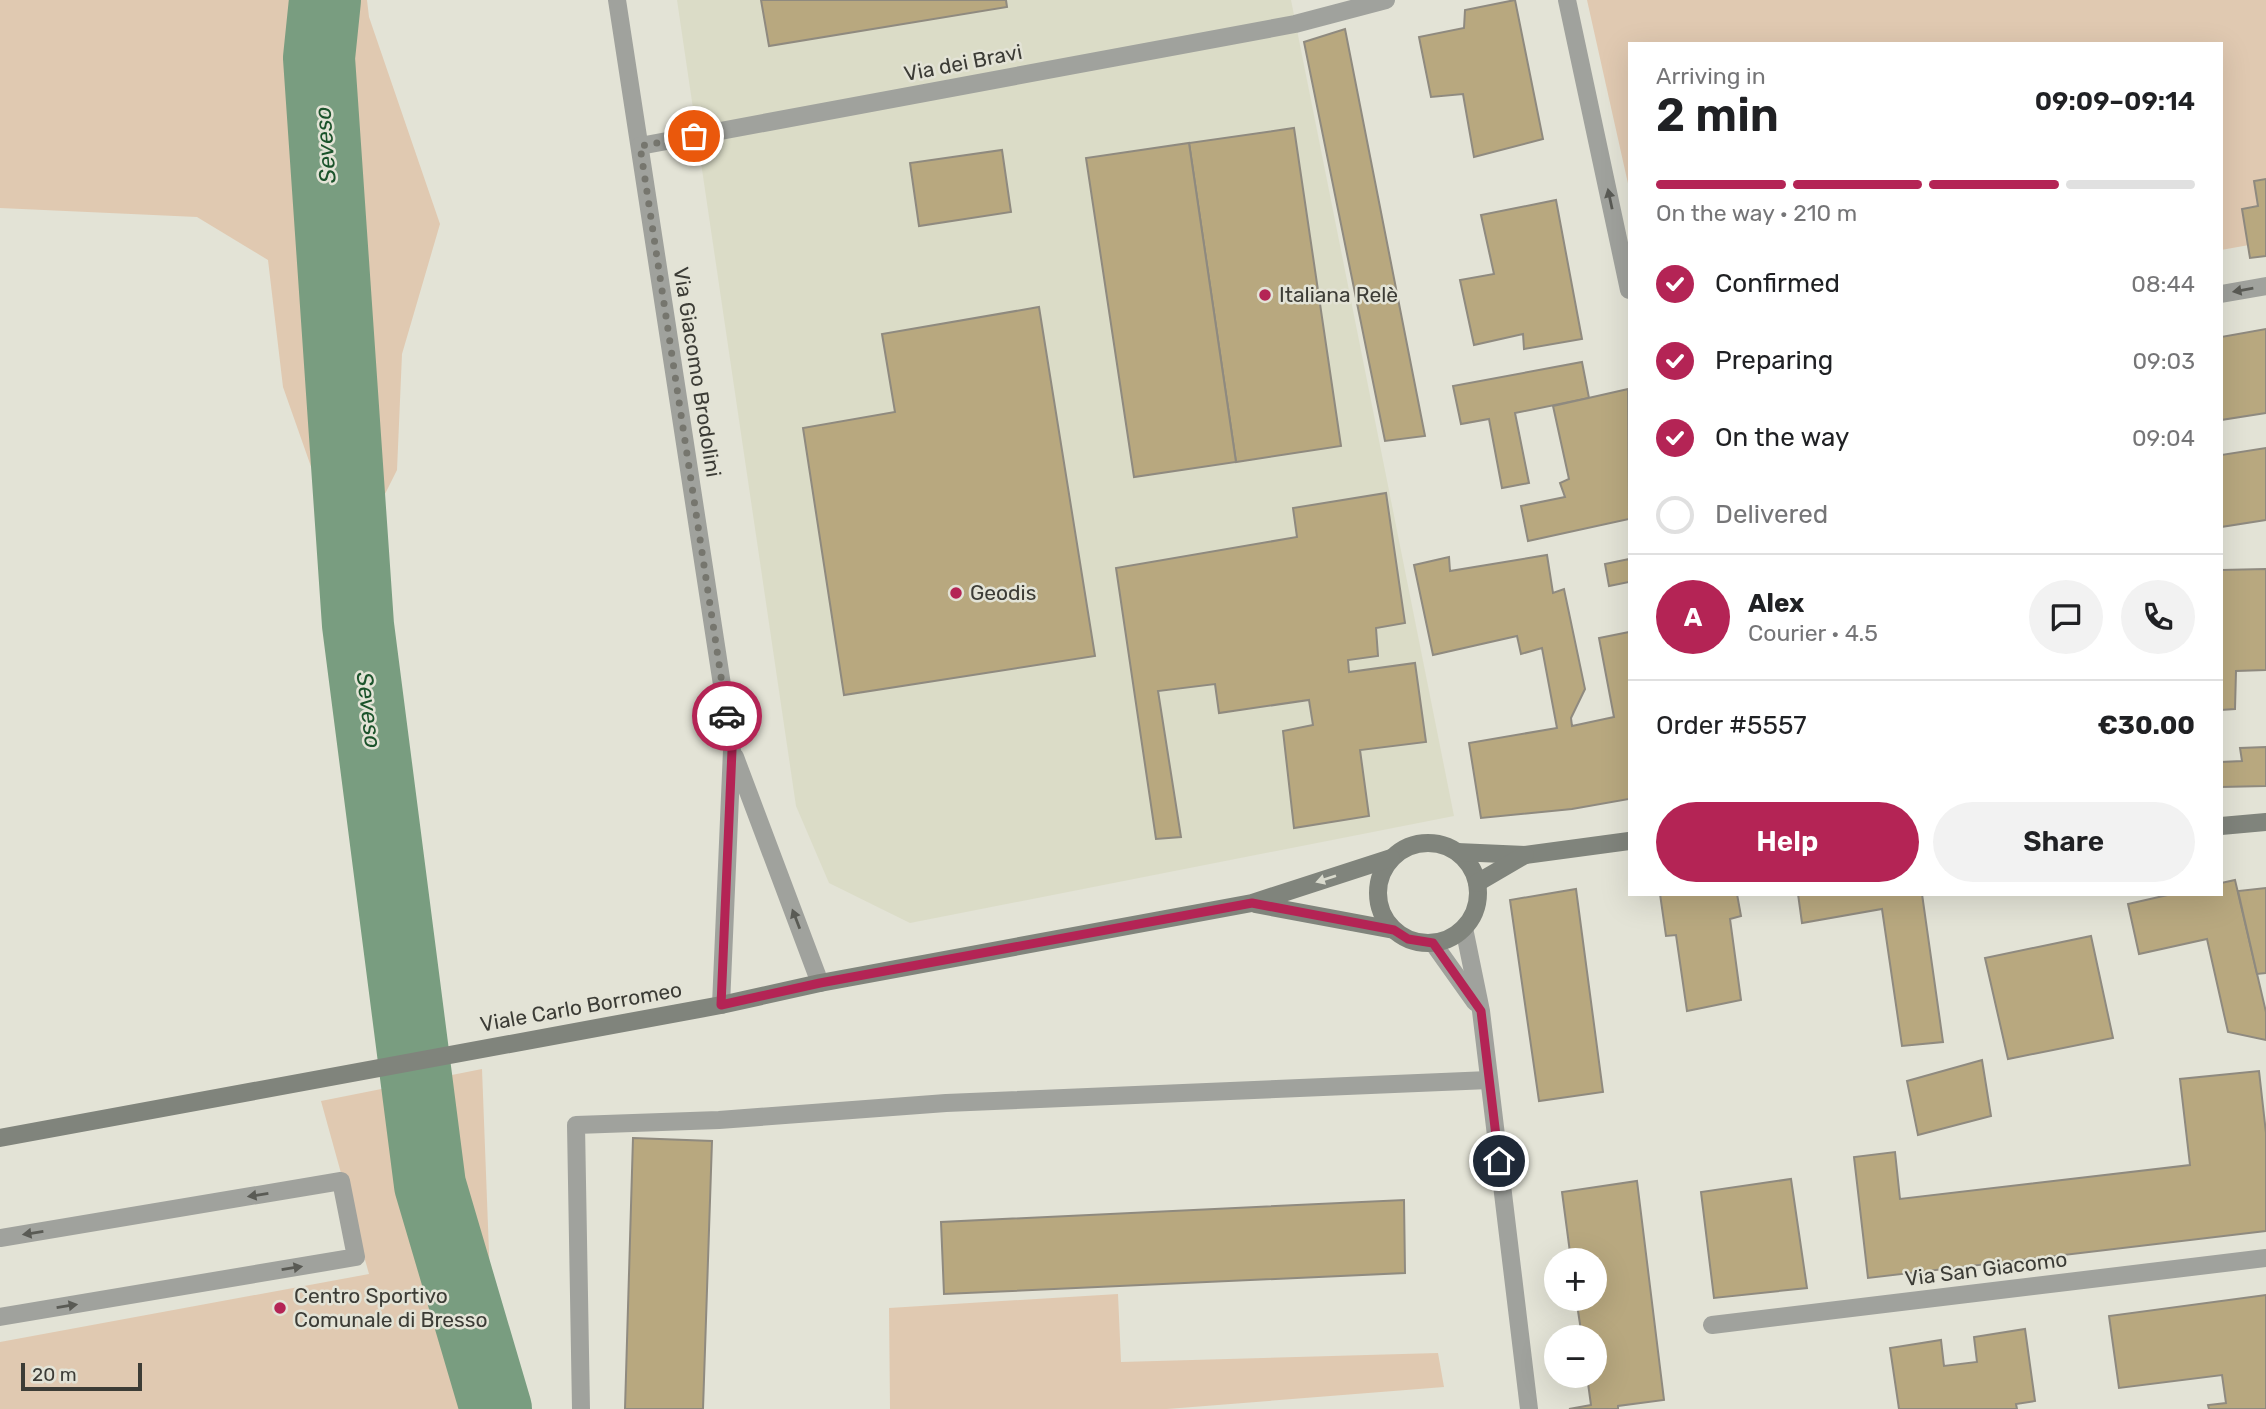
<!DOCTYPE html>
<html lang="en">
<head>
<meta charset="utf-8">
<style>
	body { margin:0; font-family:Rubik,sans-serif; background:#f2f2f2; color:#202124; height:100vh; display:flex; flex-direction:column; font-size:26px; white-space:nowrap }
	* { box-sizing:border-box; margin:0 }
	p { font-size:23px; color:#757577 }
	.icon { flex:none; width:38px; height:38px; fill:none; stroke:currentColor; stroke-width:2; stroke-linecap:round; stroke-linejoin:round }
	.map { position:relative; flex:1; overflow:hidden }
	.details { position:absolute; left:1628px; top:42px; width:595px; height:854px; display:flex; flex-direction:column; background:#fff; border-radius:0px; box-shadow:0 7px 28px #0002 }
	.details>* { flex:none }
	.fabs { position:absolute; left:1544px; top:1248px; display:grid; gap:14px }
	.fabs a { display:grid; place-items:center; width:63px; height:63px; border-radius:50%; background:#fff; box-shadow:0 7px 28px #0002; font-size:35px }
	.scale { position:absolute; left:21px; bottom:18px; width:121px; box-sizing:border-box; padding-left:7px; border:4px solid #3c3c36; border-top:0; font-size:19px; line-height:24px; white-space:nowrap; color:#3c3c36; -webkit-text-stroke:5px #e3e3d6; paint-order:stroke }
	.pin { position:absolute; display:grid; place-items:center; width:60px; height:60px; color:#fff; margin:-30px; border:4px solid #fff; border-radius:50%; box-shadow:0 2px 7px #0007 }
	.courier { position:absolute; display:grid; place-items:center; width:70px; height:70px; margin:-35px; border:5px solid #b42455; border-radius:50%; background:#fff; color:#222; box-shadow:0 2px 9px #0007 }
	.headline em { font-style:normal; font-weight:600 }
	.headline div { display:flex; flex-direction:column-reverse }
	.headline { display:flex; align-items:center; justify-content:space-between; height:119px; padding:0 28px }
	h1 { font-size:46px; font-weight:600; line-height:52px }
	.bar { display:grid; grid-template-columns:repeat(4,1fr); gap:10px 7px; align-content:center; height:84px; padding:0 28px }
	.bar i { height:9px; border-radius:5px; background:#e0e0e0 }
	.bar .on { background:#b42455 }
	.bar p { grid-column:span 4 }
	.line { display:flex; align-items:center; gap:18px; padding:0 28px; border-top:2px solid #e0e0e0 }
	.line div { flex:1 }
	.round { display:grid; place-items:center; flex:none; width:74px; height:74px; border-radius:37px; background:#f2f2f2 }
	ol { padding:0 28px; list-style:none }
	li { display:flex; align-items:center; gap:21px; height:77px }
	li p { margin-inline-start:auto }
	li .icon { padding:7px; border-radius:50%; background:#b42455; color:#fff; stroke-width:4 }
	li:last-child { color:#757577 }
	li i { width:38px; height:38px; border:4px solid #e0e0e0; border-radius:50% }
	.primary-button { display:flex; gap:14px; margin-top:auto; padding:14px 28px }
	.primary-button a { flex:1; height:80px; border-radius:42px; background:#b42455; color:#fff; font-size:28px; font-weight:600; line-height:80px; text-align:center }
	.primary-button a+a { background:#f2f2f2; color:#202124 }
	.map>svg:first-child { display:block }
	.built { fill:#dbdcc7 }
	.green { fill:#e0c9b1 }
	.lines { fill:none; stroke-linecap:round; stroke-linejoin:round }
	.river { stroke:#799d80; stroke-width:72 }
	.building { fill:#b8a87f; stroke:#8f8a7f; stroke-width:2 }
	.lane { stroke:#a0a29d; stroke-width:18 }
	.street { stroke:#a0a29d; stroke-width:18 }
	.secondary { stroke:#80847c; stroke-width:18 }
	.oneway { fill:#5a5b55 }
	.oneway2 { fill:#d9dacd }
	.done { stroke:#76766e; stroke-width:7; stroke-dasharray:0 12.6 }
	.route { stroke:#b42455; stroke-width:9 }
	.poi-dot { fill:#b42455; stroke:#e3e3d6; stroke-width:2.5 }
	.labels { text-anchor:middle; stroke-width:5; stroke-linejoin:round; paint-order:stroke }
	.street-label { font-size:21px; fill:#3c3c36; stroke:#e3e3d6 }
	.poi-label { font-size:21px; fill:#3c3c36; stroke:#e3e3d6; text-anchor:start }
	.water-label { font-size:23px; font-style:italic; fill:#1b532b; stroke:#e3e3d6 }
</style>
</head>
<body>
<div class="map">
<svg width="2266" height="1409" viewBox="0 0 2266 1409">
	<rect width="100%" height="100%" fill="#e3e3d6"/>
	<polygon class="built" points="677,0 1291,0 1454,816 910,923 829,883 796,806"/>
	<g class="green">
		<polygon points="0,0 367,0 369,17 440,224 402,354 397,470 382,500 321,495 283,387 268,260 197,217 0,208"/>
		<polygon points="1587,0 2266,0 2266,242 2221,250 2221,44 1629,44 1629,188"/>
		<polygon points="482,1069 495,1409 0,1409 0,1342 369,1274 321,1101"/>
		<polygon points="1118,1294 1121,1362 1438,1353 1444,1387 1167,1409 890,1409 889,1308"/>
	</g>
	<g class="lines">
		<polyline class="river" points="325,0 319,58 358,625 430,1185 496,1409"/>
	</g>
	<g class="building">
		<polygon points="761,0 1006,0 1007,7 769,46"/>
		<polygon points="1515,0 1543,139 1474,157 1463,94 1431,97 1419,37 1464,28 1465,10"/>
		<polygon points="1345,29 1425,436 1385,441 1304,42"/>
		<polygon points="1294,128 1341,446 1236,462 1189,143"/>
		<polygon points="1189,143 1236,462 1134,477 1086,158"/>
		<polygon points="1002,150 1011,212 919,226 910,163"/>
		<polygon points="2266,179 2266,256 2250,258 2242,209 2258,206 2254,181"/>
		<polygon points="1556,200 1582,339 1524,349 1523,334 1474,345 1460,280 1494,274 1481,215"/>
		<polygon points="1039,307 1095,656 844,695 803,428 895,412 882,334"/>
		<polygon points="2266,329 2266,413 2221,420 2221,337"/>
		<polygon points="1582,362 1589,398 1515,413 1529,483 1502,488 1489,419 1461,424 1453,386"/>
		<polygon points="1628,389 1629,519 1528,541 1521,506 1565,497 1560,483 1569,479 1553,406"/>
		<polygon points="2266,448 2266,520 2221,527 2221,455"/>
		<polygon points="1386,493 1405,623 1376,628 1378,656 1348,660 1349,672 1415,663 1426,742 1360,750 1369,816 1294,828 1283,731 1313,725 1309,700 1219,713 1215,684 1158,691 1181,837 1156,839 1116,568 1297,537 1293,508"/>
		<polygon points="1547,555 1553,593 1564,589 1585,689 1571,718 1572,726 1614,717 1599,638 1629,632 1629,799 1572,809 1481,818 1469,743 1557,728 1542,648 1521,654 1517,636 1433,655 1414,565 1449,557 1450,571"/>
		<polygon points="2221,555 2221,570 2266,569 2266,670 2236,671 2235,709 2221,710"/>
		<polygon points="1629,559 1629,582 1609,586 1605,564"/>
		<polygon points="2266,747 2266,786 2221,787 2221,762 2242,761 2240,748"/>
		<polygon points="2235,880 2266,1012 2266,1040 2228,1032 2207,939 2139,954 2128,904 2172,894 2221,894 2221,883"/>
		<polygon points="2266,888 2266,973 2257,974 2238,891"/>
		<polygon points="1576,889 1603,1092 1539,1101 1510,900"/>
		<polygon points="1660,894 1737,894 1741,916 1730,919 1741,1000 1687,1011 1676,935 1666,936"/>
		<polygon points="1798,894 1922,894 1943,1042 1902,1046 1882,909 1802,923"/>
		<polygon points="2091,936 2113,1038 2008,1059 1985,958"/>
		<polygon points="1982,1060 1991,1116 1918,1135 1907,1081"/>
		<polygon points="2259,1071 2266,1133 2266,1231 1868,1278 1854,1157 1895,1152 1900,1199 2190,1165 2180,1079"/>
		<polygon points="633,1138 712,1141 703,1409 625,1409"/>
		<polygon points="1791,1179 1807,1288 1714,1298 1701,1192"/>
		<polygon points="1637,1181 1664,1400 1618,1406 1618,1409 1569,1409 1591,1405 1587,1376 1594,1376 1594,1337 1582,1337 1576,1298 1594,1298 1594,1260 1571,1260 1562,1192"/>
		<polygon points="1404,1200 1405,1273 944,1294 941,1222"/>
		<polygon points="2266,1295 2266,1409 2209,1409 2208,1405 2226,1403 2222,1375 2119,1388 2109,1316"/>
		<polygon points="2025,1329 2035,1401 2016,1404 2017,1409 1899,1409 1890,1348 1941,1340 1944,1366 1977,1362 1974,1337"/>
	</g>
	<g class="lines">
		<g class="lane">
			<polyline points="0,1238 341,1181 356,1257 0,1317"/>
			<polyline points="581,1409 576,1125 719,1120 946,1103 1489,1080"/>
		</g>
		<g class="street">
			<polyline points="617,0 732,750 721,1005"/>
			<polyline points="1567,0 1629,290"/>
			<polyline points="640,146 1295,24 1386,0"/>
			<polyline points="2221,294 2266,286"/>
			<polyline points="735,757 820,983"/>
			<polyline points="1464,928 1481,1011 1529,1409"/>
			<polyline points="1433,943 1475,1002"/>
			<polyline points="1712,1325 2266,1258"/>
		</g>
		<g class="secondary">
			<polyline points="2221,826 2266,822"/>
			<circle cx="1428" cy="893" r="50"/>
			<polyline points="1457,852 1525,855 1629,841"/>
			<polyline points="1477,883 1525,855"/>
			<polyline points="1255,904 1394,930"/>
			<polyline points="0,1138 721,1005 820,983 1252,903 1391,858"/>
		</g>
	</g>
	<defs><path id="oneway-solid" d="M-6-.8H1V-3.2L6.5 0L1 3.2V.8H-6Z" transform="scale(1.75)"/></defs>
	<g class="oneway">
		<use href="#oneway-solid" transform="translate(1610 199) rotate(-102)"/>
		<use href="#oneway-solid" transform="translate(2243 290) rotate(170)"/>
		<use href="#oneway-solid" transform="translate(796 919) rotate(-111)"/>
		<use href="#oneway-solid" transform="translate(258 1195) rotate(171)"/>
		<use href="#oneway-solid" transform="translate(33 1233) rotate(171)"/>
		<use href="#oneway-solid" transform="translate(292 1268) rotate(-9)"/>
		<use href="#oneway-solid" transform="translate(67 1306) rotate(-9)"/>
	</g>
	<use class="oneway2" href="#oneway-solid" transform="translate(1326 879) rotate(162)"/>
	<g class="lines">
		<polyline class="done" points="694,136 640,146 727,716"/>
		<polyline class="route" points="727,716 732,750 721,1005 820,983 1252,903 1394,930 1408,939 1433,943 1481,1011 1499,1161"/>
	</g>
	<g class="poi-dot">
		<circle cx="1265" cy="295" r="7"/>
		<circle cx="956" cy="593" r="7"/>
		<circle cx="280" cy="1308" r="7"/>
	</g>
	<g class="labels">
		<g class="street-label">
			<text transform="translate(963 63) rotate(-11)" y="7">Via dei Bravi</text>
			<text transform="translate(697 372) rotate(81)" y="7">Via Giacomo Brodolini</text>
			<text transform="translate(581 1007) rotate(-10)" y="7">Viale Carlo Borromeo</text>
			<text transform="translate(1986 1269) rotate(-7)" y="7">Via San Giacomo</text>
		</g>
		<g class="poi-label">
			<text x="1279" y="302">Italiana Relè</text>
			<text x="970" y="600">Geodis</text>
			<text x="294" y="1303">Centro Sportivo<tspan x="294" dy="24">Comunale di Bresso</tspan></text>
		</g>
		<g class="water-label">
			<text transform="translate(325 145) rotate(-94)" y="8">Seveso</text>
			<text transform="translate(369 710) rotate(83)" y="8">Seveso</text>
		</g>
	</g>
</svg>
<div class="fabs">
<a>+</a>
<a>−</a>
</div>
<div class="scale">20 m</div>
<div class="pin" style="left:694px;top:136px;background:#ea580c"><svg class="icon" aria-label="bag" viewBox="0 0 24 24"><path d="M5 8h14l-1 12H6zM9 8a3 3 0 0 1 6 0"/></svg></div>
<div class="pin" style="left:1499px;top:1161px;background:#1f2937"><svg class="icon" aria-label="home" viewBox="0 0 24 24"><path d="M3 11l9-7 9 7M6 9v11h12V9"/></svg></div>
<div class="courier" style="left:727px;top:716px"><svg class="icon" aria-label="car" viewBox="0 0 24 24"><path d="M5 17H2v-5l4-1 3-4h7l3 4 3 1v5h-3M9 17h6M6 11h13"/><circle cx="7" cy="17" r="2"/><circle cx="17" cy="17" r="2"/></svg></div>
<section class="details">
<div class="headline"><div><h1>2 min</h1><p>Arriving in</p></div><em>09:09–09:14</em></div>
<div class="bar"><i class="on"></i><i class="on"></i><i class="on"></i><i></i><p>On the way · 210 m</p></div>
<ol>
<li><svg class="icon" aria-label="check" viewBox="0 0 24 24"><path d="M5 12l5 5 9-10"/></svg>Confirmed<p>08:44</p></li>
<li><svg class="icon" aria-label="check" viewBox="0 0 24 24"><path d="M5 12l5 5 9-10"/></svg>Preparing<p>09:03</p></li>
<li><svg class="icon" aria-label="check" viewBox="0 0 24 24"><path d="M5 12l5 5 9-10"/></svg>On the way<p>09:04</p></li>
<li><i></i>Delivered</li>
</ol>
<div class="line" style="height:126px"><b class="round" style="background:#b42455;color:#fff">A</b><div><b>Alex</b><p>Courier · 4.5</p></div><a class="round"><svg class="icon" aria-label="chat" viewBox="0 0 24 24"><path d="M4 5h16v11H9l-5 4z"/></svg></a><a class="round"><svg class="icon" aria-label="phone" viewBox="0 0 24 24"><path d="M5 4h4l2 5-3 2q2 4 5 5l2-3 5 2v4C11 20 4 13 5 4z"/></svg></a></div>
<div class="line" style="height:91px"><div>Order #5557</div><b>€30.00</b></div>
<div class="primary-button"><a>Help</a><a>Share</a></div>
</section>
</div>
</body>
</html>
